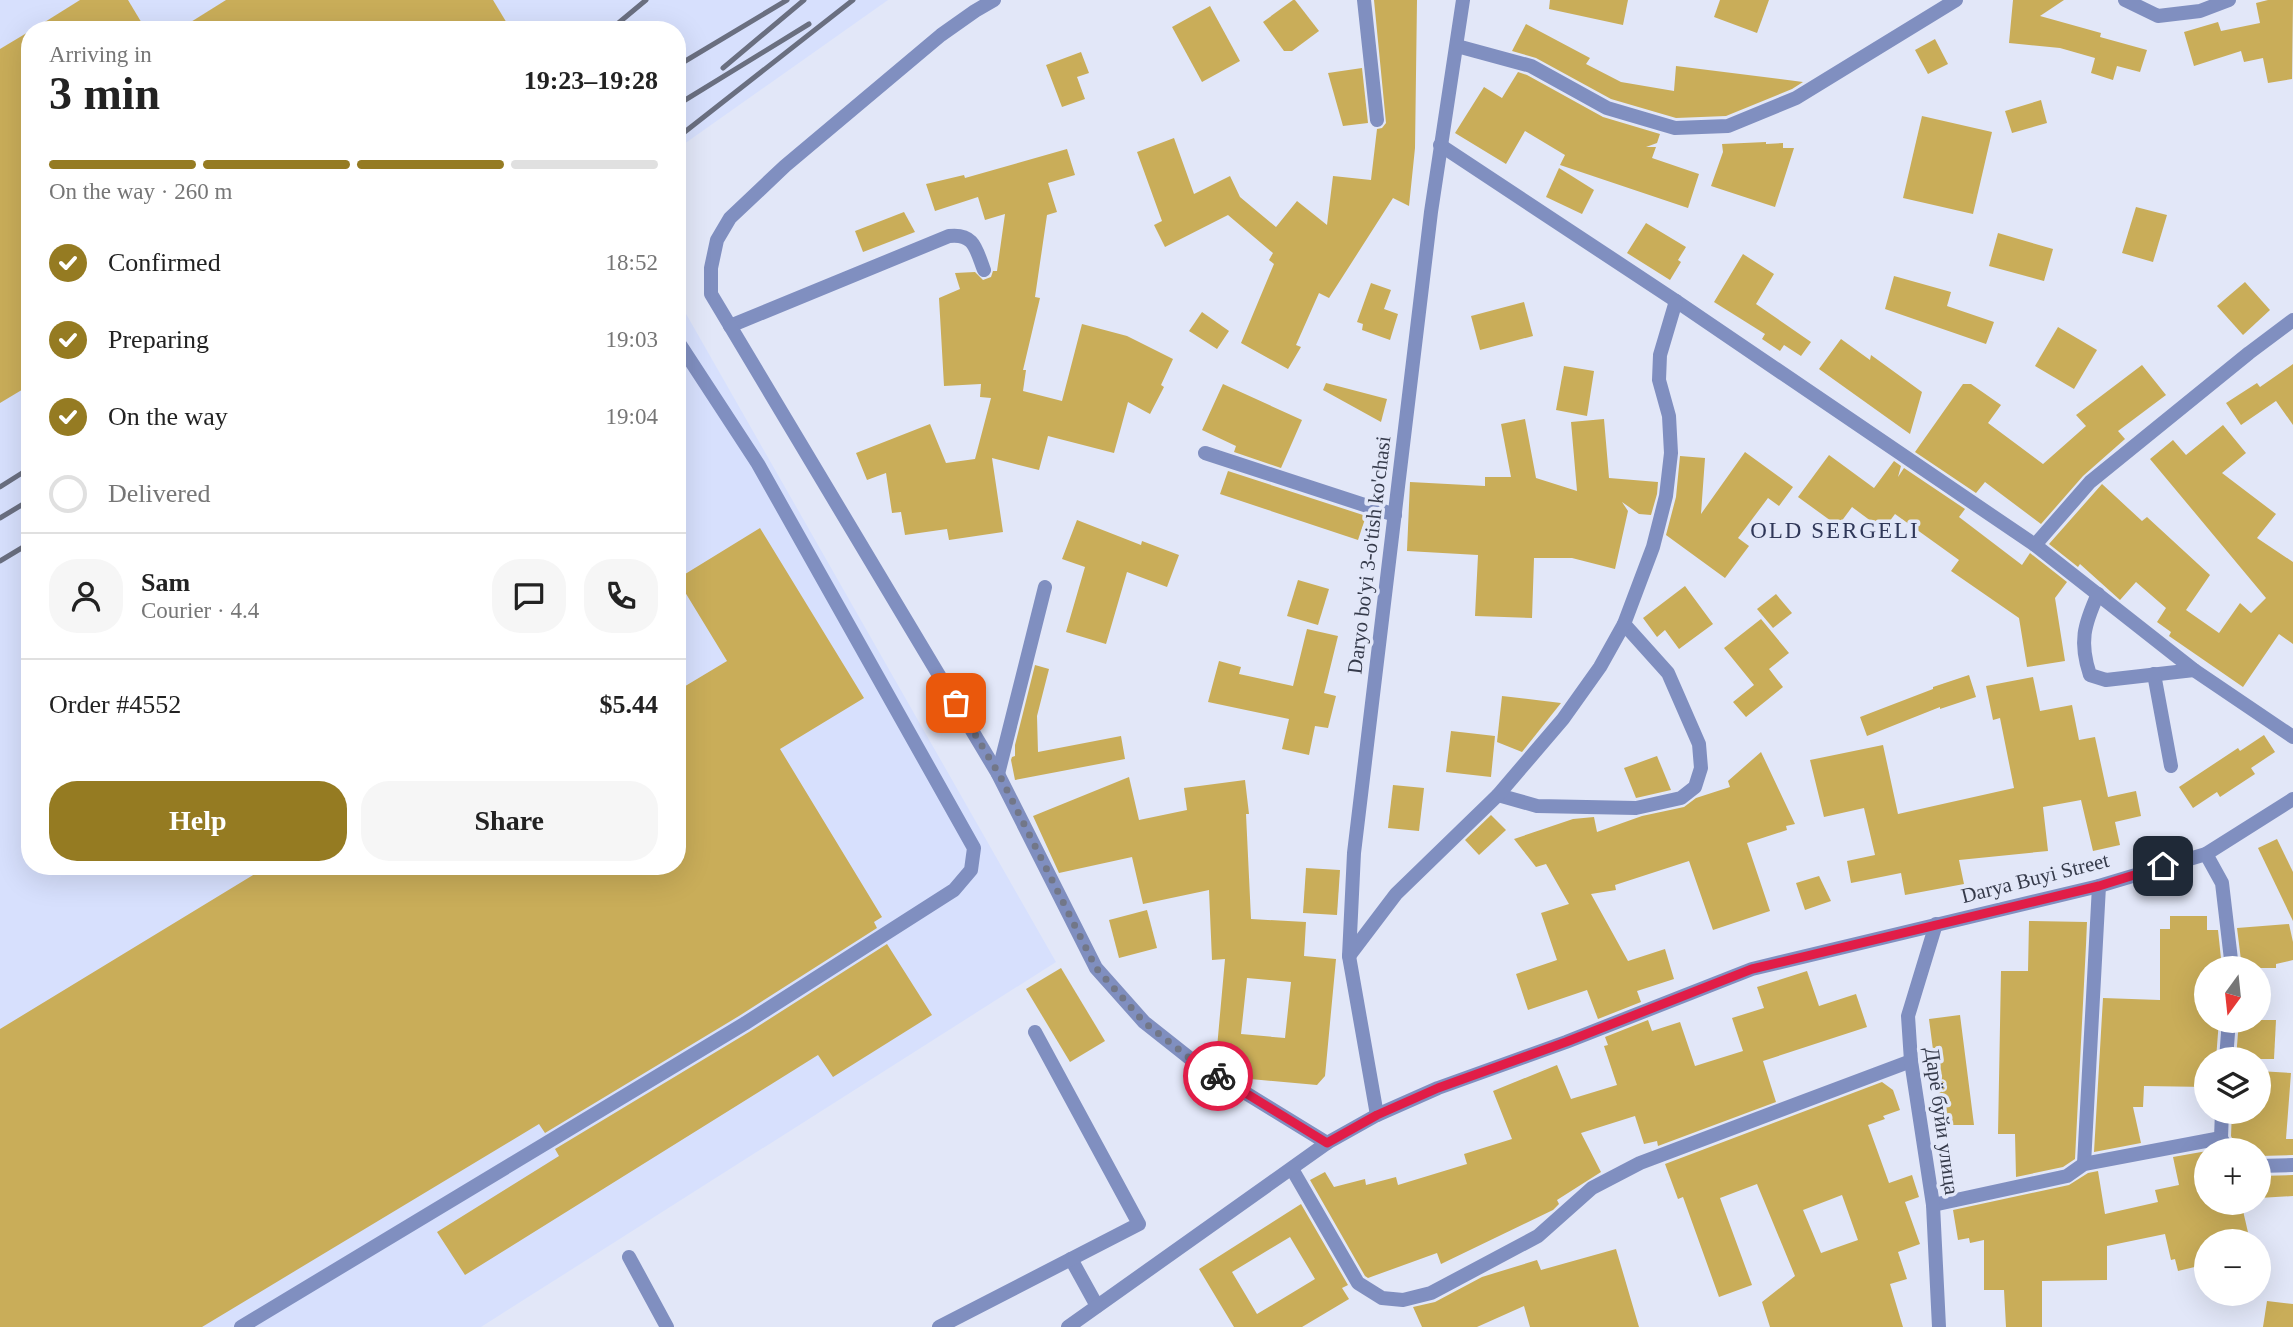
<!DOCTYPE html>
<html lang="en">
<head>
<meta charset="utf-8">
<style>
	body { margin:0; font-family:Georgia,serif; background:#f6f6f6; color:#222; height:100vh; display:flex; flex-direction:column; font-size:26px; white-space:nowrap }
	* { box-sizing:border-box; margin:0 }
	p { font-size:23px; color:#767676 }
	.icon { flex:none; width:38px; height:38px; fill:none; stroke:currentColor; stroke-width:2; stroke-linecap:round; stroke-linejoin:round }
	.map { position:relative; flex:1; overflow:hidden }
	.drawer { position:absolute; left:21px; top:21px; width:665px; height:854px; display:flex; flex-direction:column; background:#fff; border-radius:28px; box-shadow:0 7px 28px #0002 }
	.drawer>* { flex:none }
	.needle { width:46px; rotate:195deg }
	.fabs { position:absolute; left:2194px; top:956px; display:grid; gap:14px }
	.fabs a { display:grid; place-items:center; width:77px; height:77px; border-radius:50%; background:#fff; box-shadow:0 7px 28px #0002; font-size:35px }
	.pin { position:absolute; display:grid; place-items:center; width:60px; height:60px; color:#fff; margin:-30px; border-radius:14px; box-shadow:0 4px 10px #0006 }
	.courier { position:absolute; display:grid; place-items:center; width:70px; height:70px; margin:-35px; border:5px solid #e11d48; border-radius:50%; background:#fff; color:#222; box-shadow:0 2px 9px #0007 }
	.headline em { font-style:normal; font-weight:800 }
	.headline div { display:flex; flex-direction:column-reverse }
	.headline { display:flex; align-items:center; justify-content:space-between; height:119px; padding:0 28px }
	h1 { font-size:46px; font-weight:800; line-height:52px }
	.bar { display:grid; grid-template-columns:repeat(4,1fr); gap:10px 7px; align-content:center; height:84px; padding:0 28px }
	.bar i { height:9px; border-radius:5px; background:#e0e0e0 }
	.bar .selected { background:#957b22 }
	.bar p { grid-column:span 4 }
	.line { display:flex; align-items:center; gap:18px; padding:0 28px; border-top:2px solid #e0e0e0 }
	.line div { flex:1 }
	.round { display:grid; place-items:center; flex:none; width:74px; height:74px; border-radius:28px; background:#f6f6f6 }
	ol { padding:0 28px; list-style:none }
	li { display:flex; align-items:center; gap:21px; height:77px }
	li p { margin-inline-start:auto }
	li .icon { padding:7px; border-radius:50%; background:#957b22; color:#fff; stroke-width:4 }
	li:last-child { color:#767676 }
	li i { width:38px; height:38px; border:4px solid #e0e0e0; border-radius:50% }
	.cta { display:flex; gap:14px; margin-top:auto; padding:14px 28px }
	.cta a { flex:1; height:80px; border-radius:28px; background:#957b22; color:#fff; font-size:28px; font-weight:800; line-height:80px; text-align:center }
	.cta a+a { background:#f6f6f6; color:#222 }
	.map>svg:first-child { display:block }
	.built { fill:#d7e0fd }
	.building { fill:#c9ad59; fill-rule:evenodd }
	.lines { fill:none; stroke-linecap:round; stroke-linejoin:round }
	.service { stroke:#808fc0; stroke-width:14 }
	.minor { stroke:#808fc0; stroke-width:14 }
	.tertiary { stroke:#808fc0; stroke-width:14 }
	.rail { stroke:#6a6f80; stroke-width:5 }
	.done { stroke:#727788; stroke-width:7; stroke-dasharray:0 12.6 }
	.route { stroke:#e11d48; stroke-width:9 }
	.labels { text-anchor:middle; stroke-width:7; stroke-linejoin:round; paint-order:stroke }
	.street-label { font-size:21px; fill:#363b4b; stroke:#e2e7f8 }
	.neighbourhood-label { font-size:23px; letter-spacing:2px; fill:#2f3758; stroke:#e2e7f8 }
</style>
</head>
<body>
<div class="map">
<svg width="2293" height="1327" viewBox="0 0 2293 1327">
	<rect width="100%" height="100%" fill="#e2e7f8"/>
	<polygon class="built" points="0,0 888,0 677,149 677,30 30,30 30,866 677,866 677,298 1056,962 481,1327 0,1327"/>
	<g class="building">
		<polygon points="80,0 128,0 146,30 32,30"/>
		<polygon points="226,0 493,0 511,30 178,30"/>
		<polygon points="1293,0 1295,0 1319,31 1292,51 1284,51 1263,22"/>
		<polygon points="1374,0 1417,0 1415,148 1409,206 1393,198 1329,298 1319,293 1296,345 1301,347 1288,369 1241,343 1274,264 1269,260 1273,253 1228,215 1165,247 1154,225 1162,221 1137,152 1174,138 1194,194 1230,176 1240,197 1276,227 1297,201 1327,225 1333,176 1371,180 1377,129 1382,128 1386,123"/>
		<polygon points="1550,0 1628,0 1623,25 1549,9"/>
		<polygon points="1720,0 1769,0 1757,33 1714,17"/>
		<polygon points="2013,0 2064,0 2040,16 2101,33 2100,37 2147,50 2140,72 2117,66 2113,80 2091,73 2095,58 2060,48 2009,43"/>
		<polygon points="2268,0 2293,0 2292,79 2268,83 2263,58 2244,62 2241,51 2194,66 2184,32 2218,22 2221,31 2260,23 2256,3"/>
		<polygon points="1210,6 1240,61 1202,82 1172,27"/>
		<polygon points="1526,24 1590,58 1586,64 1621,82 1674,91 1676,66 1803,82 1792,89 1726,116 1676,118 1611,99 1536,58 1512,51"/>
		<polygon points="30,31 30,385 0,403 0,49"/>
		<polygon points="1935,39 1948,64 1928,74 1915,50"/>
		<polygon points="1081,52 1089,73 1077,77 1085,99 1062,107 1046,65"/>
		<polygon points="1362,68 1368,123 1343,126 1328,73"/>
		<polygon points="1518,72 1527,75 1603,117 1660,134 1657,143 1646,147 1656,147 1652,158 1699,174 1688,208 1560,165 1565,155 1525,131 1506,164 1455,133 1484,87 1502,98"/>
		<polygon points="2041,100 2047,123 2012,133 2005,111"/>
		<polygon points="1922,116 1992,132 1973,214 1903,198"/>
		<polygon points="1766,142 1766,144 1783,143 1783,148 1794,148 1775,207 1711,186 1723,152 1722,144"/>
		<polygon points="1067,149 1075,175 1048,183 1057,212 1047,215 1035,297 1040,298 1023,370 1026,370 1023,391 1062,401 1082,324 1127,336 1173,359 1161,385 1164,387 1150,414 1128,402 1114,453 1048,436 1039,470 992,458 1003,532 949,540 947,529 905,535 901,512 892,513 886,473 867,480 856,453 930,424 946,463 975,459 991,398 980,397 981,384 944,386 939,298 960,289 955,273 975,272 983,280 991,277 993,271 997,271 1005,214 985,220 978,197 935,211 926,184 964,175 965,178"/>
		<polygon points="1559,168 1594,190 1582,214 1546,197"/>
		<polygon points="2136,207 2167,215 2153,262 2122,253"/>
		<polygon points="904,212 915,232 863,252 855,231"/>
		<polygon points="1646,223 1686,247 1678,260 1681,262 1670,280 1627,253"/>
		<polygon points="1998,233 2053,249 2044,281 1989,266"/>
		<polygon points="1743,254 1774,274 1756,304 1811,342 1801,356 1784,345 1780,351 1762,339 1765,334 1714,302"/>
		<polygon points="1894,276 1951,292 1947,306 1994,322 1986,344 1885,309"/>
		<polygon points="2245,282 2270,310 2243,335 2217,306"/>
		<polygon points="1371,283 1391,290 1384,309 1398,314 1390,340 1362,330 1363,324 1357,322"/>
		<polygon points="1524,302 1533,336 1480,350 1471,316"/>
		<polygon points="1202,312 1229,331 1217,349 1189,331"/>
		<polygon points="2058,327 2097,350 2074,389 2035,366"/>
		<polygon points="1841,339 1870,360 1871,355 1922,392 1910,434 1819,369"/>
		<polygon points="2293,364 2293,425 2276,401 2241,425 2226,403 2257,383 2260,387"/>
		<polygon points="2142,365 2166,395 2118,431 2125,439 2083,476 2041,524 1985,482 1976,493 1915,452 1963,384 1971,384 2001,405 1988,423 2043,464 2086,426 2076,415"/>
		<polygon points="1564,366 1594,371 1587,416 1556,410"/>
		<polygon points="1326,383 1387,399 1381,422 1323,390"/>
		<polygon points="1223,384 1302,420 1281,468 1234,452 1236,446 1202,430"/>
		<polygon points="1525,419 1536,478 1577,491 1571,422 1604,419 1609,478 1658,482 1657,494 1651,515 1639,514 1622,502 1628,511 1615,569 1572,558 1534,558 1532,618 1475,616 1478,555 1407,551 1410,482 1485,486 1485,477 1511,477 1501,424"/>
		<polygon points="2223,425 2246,453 2222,473 2276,514 2257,538 2293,562 2293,644 2279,634 2243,687 2169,636 2171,632 2157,622 2166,608 2136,582 2120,600 2080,564 2078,567 2049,544 2102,484 2142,521 2147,517 2210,575 2186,610 2219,633 2240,603 2251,613 2266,598 2150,459 2173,440 2186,455"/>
		<polygon points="1745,452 1793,487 1779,506 1768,498 1738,538 1749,546 1725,578 1666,535 1676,497 1680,456 1705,458 1701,514"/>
		<polygon points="1829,455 1874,488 1894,461 1901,466 1898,477 1904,468 1965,509 1959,517 2022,565 2030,553 2067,582 2055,598 2065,661 2027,667 2019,618 1951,571 1959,560 1895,514 1883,530 1852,507 1838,526 1798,497"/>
		<polygon points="1228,471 1366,516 1358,540 1220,494"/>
		<polygon points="1077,520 1141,545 1142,541 1179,555 1167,587 1127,572 1106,644 1066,632 1085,567 1062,559"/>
		<polygon points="760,528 864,698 780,749 882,917 874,922 877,928 739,1016 545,1133 539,1124 202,1327 0,1327 0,1029 268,866 677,866 677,691 727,661 677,579"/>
		<polygon points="1298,580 1329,589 1318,625 1287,616"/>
		<polygon points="1685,586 1713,624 1679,649 1665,630 1657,637 1643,618"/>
		<polygon points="1776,594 1792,613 1773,628 1757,609"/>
		<polygon points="1761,619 1789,653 1769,669 1783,687 1746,717 1733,702 1754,685 1724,648"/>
		<polygon points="1307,629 1338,636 1324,693 1336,696 1328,728 1315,726 1309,755 1282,749 1289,719 1208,702 1219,661 1241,667 1239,674 1293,686"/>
		<polygon points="1035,665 1049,669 1037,716 1038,752 1121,736 1125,759 1015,780 1011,760 1012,757 1015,756 1015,745"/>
		<polygon points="1969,675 1976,697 1940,709 1940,707 1867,736 1860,717 1933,689 1933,687"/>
		<polygon points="2033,677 2040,711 2072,705 2079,740 2095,737 2108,797 2136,791 2141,816 2115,822 2120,845 2093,851 2081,800 2043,807 2048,851 1959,860 1964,884 1905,895 1901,873 1851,883 1847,861 1875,855 1864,808 1824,817 1810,760 1883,745 1898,814 2014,788 2000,718 1993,720 1986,686"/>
		<polygon points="1502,696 1561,703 1522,752 1497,742"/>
		<polygon points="1451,731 1495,736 1491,777 1446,772"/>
		<polygon points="2264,735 2275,752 2251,768 2255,774 2220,797 2217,792 2193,808 2179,787 2238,748 2240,751"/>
		<polygon points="1761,752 1795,824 1786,826 1787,830 1747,843 1770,911 1713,930 1689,861 1615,885 1616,890 1591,894 1628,961 1665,949 1674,979 1637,991 1641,1002 1598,1019 1587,990 1528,1010 1516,974 1557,960 1541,913 1569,904 1546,864 1536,867 1514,839 1573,819 1594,817 1597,832 1642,816 1684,807 1696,798 1730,787 1728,781"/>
		<polygon points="1657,756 1671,790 1636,798 1624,768"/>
		<path d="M1129 777 1139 820 1187 810 1184 788 1245 780 1249 814H1246L1251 919 1306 922 1304 956 1336 959 1325 1076 1317 1085 1239 1078 1216 1059 1225 959 1212 960 1209 890 1143 904 1132 857 1059 873 1033 816ZM1247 978 1291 982 1285 1038 1241 1034Z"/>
		<polygon points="1393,785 1424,788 1419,831 1388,828"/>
		<polygon points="1491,815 1506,830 1479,855 1465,840"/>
		<polygon points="2277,839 2293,872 2293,921 2258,848"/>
		<polygon points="1306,868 1340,870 1337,915 1303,913"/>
		<polygon points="1819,876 1831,901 1805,910 1796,883"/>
		<polygon points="1147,910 1157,948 1119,958 1109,920"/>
		<polygon points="2170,916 2207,916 2207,930 2218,930 2222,968 2207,968 2207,1020 2219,1020 2216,1059 2207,1059 2207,1087 2144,1086 2143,1107 2133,1107 2141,1143 2094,1152 2103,998 2160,1000 2160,929 2170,929"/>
		<polygon points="2029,921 2087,922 2086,945 2075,1159 2063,1167 2016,1177 2015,1134 1998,1134 2001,971 2028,971"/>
		<polygon points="2289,924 2293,942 2293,960 2276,964 2276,968 2242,968 2237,928"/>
		<polygon points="887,944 932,1015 833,1077 818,1055 465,1275 437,1232 559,1156 555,1149 749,1032"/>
		<polygon points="1061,968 1105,1041 1070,1062 1026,989"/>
		<polygon points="1807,971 1819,1006 1856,994 1867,1027 1763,1061 1776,1102 1658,1146 1657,1141 1644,1144 1635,1116 1581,1133 1601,1172 1557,1200 1559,1204 1553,1210 1441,1264 1437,1253 1368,1278 1365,1276 1310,1180 1325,1172 1334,1187 1365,1179 1366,1185 1396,1177 1398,1185 1467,1164 1464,1154 1512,1139 1493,1091 1557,1065 1571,1099 1617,1085 1604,1046 1608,1045 1605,1037 1648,1020 1652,1031 1680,1022 1695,1066 1743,1051 1732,1018 1764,1008 1757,987"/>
		<polygon points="1960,1015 1974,1125 1942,1125 1941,1095 1939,1096 1929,1019"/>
		<polygon points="2239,1020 2276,1020 2274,1059 2236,1059"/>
		<polygon points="2259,1071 2291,1073 2286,1139 2293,1139 2293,1155 2259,1156 2259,1150 2238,1150 2231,1136 2232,1111 2259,1111"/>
		<path d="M1882 1082 1893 1090 1900 1110 1883 1116 1885 1119 1868 1125 1889 1183 1912 1175 1919 1197 1905 1202 1920 1244 1898 1252 1907 1279 1890 1284 1903 1327H1770L1762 1302 1795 1276 1757 1184 1720 1198 1752 1285 1719 1297 1683 1197 1678 1199 1665 1164ZM1842 1195 1858 1240 1821 1253 1803 1210Z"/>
		<polygon points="2207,1151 2207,1202 2241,1202 2250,1241 2207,1241 2207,1264 2178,1271 2175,1259 2171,1260 2165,1234 2107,1246 2107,1280 2042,1281 2042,1327 2006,1327 2004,1290 1984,1290 1984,1240 1970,1243 1969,1238 1958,1240 1953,1210 2069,1185 2088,1173 2098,1171 2105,1214 2158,1202 2155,1190 2179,1185 2173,1157"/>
		<polygon points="2293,1175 2293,1196 2259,1198 2259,1176"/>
		<path d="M1301 1204 1348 1285 1342 1288 1349 1299 1302 1327H1234L1199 1269ZM1290 1237 1315 1279 1257 1314 1232 1272Z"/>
		<polygon points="1616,1249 1639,1327 1530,1327 1524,1306 1477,1327 1422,1327 1413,1307 1435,1302 1482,1277 1537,1260 1541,1270"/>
		<polygon points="2267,1301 2293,1304 2293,1327 2263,1327"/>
	</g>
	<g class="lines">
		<g class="service">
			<polyline points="1364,0 1377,120"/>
			<polyline points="2125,0 2158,16 2200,11 2229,0"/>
			<path d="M730 326 949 236C975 233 976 250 984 270"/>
			<polyline points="1205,453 1395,515"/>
			<polyline points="2035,545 2090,482 2249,353 2293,320"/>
			<path d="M2098 594C2084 625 2079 642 2090 675L2106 680 2194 670"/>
			<polyline points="2154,674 2171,766"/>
			<polyline points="998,774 1045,587"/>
			<polyline points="1498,795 1537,806 1636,808 1681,798 1695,787 1701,768 1699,744 1668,673 1624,624"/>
			<polyline points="2206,854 2222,883 2232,968"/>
			<polyline points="2226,1059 2229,1020"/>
			<polyline points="2222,1111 2221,1138 2228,1150"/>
			<polyline points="2084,1164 2099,886"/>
			<polyline points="2259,1166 2293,1165"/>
			<polyline points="1292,1169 1358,1283 1382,1298 1403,1300 1431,1293 1538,1236 1592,1188 1640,1163 1911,1061"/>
			<polyline points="1933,1205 2067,1176 2084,1164 2221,1138"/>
			<polyline points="629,1257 667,1327"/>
			<polyline points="1071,1259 1097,1306"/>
			<polyline points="241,1327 744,1024 954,890 971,870 974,848 758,464 677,340"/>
			<polyline points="939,1327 1139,1224 1035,1032"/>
		</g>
		<g class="minor">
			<polyline points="994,0 975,11 941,35 785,166 730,218 717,240 711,268 711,294 998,774 1096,968 1144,1022 1192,1060 1327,1143"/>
			<polyline points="1457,46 1531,66 1607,108 1675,128 1728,126 1796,98 1956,0"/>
			<polyline points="1440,145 1676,301 2035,545 2194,670 2293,737"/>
			<polyline points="1936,924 1908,1016 1911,1061 1933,1205 1939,1327"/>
			<polyline points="1349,956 1396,894 1498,795 1563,719 1600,667 1624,624 1653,547 1666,496 1671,453 1669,416 1659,380 1660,355 1676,301"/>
			<polyline points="1377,1115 1349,956 1354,853 1431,212 1463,0"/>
		</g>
		<polyline class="tertiary" points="1068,1327 1327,1143 1377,1115 1438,1088 1566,1042 1752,969 2099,886 2206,854 2293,799"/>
		<g class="rail">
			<polyline points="610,30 646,0"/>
			<polyline points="677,66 787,0"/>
			<polyline points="723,68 804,0"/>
			<polyline points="677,105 809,24"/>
			<polyline points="677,138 853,0"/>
			<polyline points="0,487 30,468"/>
			<polyline points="0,518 30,500"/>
			<polyline points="0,561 30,543"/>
		</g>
	</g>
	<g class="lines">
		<polyline class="done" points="956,703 999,774 1096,968 1144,1022 1192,1060 1218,1076"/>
		<polyline class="route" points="1218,1076 1327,1143 1377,1115 1438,1088 1566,1042 1752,969 2099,886 2163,866"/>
	</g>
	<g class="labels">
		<g class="street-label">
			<text transform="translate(1369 555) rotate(-83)" y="7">Daryo bo'yi 3-o'tish ko'chasi</text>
			<text transform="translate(2035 878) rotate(-14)" y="7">Darya Buyi Street</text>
			<text transform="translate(1942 1121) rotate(82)" y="7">Дарё буйи улица</text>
		</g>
		<g class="neighbourhood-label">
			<text x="1835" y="538">OLD SERGELI</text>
		</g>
	</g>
</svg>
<div class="fabs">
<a><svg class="needle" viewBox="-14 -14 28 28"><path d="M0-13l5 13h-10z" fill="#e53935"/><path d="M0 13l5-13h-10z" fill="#767676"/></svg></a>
<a><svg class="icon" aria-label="layers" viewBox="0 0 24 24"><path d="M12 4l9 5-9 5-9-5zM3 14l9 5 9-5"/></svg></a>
<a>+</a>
<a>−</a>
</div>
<div class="pin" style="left:956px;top:703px;background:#ea580c"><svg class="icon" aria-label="bag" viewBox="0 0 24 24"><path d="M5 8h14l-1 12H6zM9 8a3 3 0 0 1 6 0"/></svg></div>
<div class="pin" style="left:2163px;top:866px;background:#1f2937"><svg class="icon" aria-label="home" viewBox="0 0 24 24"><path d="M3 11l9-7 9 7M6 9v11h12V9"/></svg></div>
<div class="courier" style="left:1218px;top:1076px"><svg class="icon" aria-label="bike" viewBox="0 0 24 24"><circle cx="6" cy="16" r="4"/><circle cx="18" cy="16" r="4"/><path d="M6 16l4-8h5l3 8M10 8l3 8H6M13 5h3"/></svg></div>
<section class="drawer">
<div class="headline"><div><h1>3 min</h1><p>Arriving in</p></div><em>19:23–19:28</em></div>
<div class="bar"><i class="selected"></i><i class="selected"></i><i class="selected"></i><i></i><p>On the way · 260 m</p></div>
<ol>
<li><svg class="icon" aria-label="check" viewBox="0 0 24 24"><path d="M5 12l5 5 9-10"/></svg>Confirmed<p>18:52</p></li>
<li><svg class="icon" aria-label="check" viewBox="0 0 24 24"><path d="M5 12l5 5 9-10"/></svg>Preparing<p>19:03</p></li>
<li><svg class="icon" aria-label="check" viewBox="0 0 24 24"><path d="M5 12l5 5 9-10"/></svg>On the way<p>19:04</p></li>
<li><i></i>Delivered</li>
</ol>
<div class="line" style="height:126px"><a class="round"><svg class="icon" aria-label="person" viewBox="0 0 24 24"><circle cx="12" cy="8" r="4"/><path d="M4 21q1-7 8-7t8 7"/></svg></a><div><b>Sam</b><p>Courier · 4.4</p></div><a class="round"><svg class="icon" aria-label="chat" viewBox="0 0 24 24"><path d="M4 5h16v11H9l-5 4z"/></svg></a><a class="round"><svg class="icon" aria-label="phone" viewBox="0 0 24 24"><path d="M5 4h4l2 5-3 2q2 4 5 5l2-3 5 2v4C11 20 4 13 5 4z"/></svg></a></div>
<div class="line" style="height:91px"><div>Order #4552</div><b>$5.44</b></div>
<div class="cta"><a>Help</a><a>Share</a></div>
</section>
</div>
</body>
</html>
